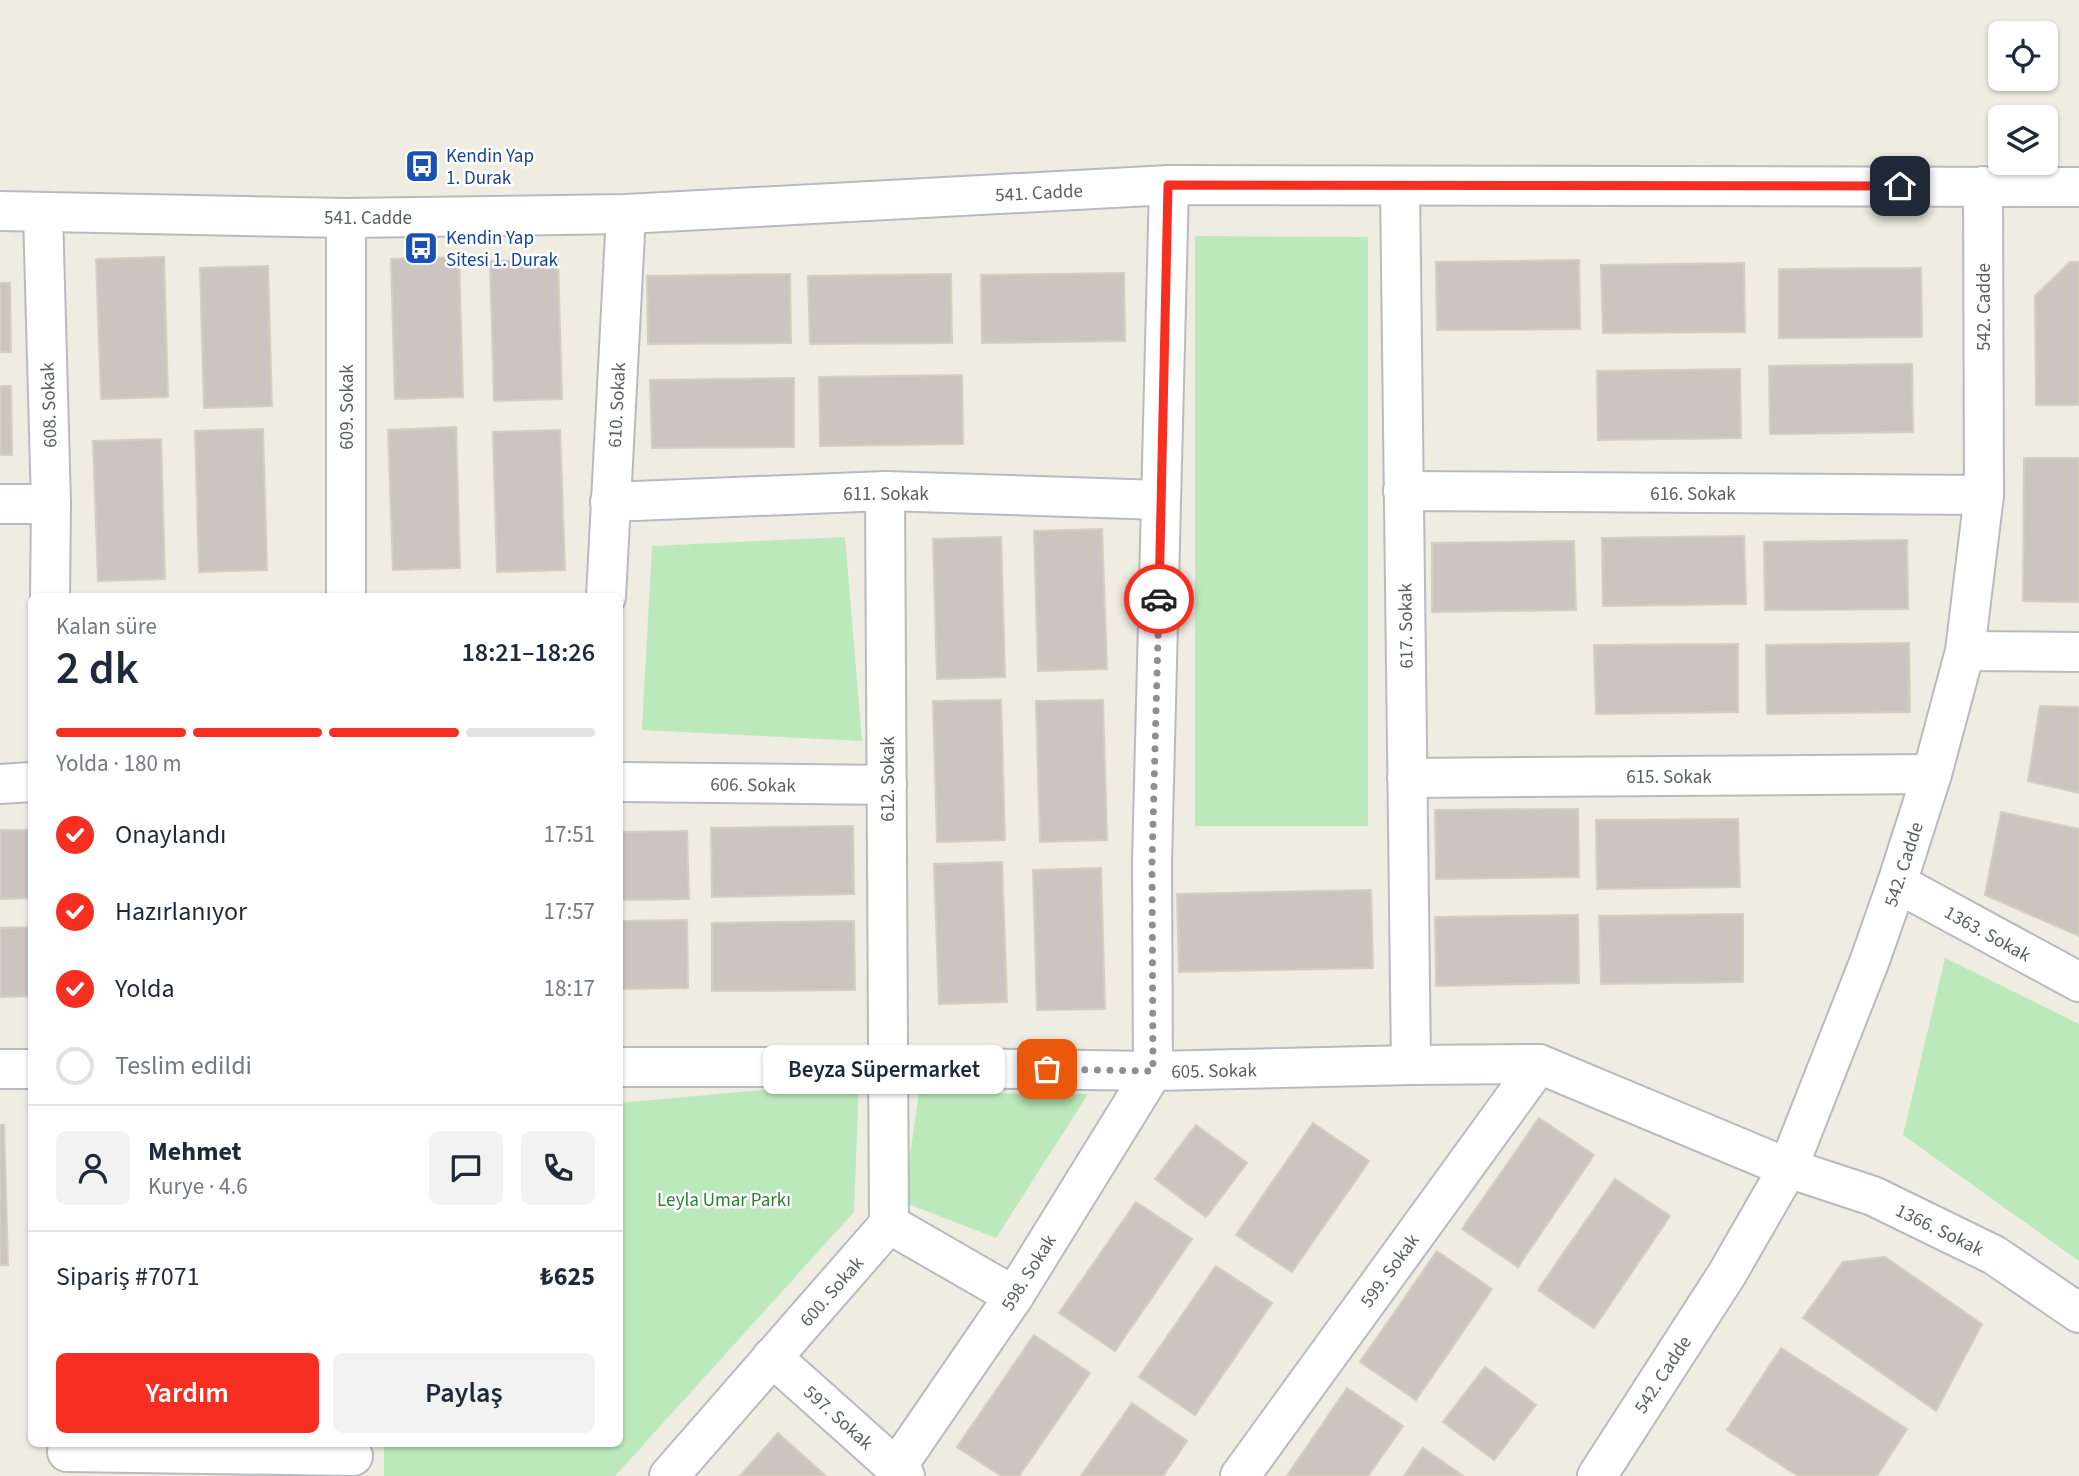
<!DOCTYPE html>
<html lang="tr">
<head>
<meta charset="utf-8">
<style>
	body { margin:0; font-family:"Source Sans 3",sans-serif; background:#f2f2f3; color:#1f2937; height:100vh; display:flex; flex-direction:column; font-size:26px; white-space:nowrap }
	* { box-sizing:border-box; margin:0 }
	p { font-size:23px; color:#747a83 }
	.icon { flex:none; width:38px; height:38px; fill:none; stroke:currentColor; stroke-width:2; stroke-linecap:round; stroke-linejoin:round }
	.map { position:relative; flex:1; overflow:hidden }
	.drawer { position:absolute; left:28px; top:593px; width:595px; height:854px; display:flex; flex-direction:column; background:#fff; border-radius:10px; box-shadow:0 2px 5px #0004 }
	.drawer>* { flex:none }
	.controls { position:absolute; left:1988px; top:21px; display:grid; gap:14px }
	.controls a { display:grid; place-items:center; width:70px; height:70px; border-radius:10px; background:#fff; box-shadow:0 2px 5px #0004; font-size:35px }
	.pin { position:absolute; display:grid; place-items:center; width:60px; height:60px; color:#fff; margin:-30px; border-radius:14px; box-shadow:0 4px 10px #0006 }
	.courier { position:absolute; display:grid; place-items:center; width:70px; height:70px; margin:-35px; border:5px solid #f72f20; border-radius:50%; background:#fff; color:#222; box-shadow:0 2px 9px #0007 }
	.bubble { position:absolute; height:49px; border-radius:10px; background:#fff; box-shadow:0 2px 5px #0004; font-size:23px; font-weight:600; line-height:49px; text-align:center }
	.headline em { font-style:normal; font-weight:600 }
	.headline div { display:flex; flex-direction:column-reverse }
	.headline { display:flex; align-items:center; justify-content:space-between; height:119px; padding:0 28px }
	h1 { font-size:46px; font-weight:600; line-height:52px }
	.bar { display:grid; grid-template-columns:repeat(4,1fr); gap:10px 7px; align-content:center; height:84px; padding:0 28px }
	.bar i { height:9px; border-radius:5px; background:#e0e1e3 }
	.bar .selected { background:#f72f20 }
	.bar p { grid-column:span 4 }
	.line { display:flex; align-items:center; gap:18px; padding:0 28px; border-top:2px solid #e0e1e3 }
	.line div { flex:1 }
	.round { display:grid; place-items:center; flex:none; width:74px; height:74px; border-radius:10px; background:#f2f2f3 }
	ol { padding:0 28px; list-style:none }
	li { display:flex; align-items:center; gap:21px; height:77px }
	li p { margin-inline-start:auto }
	li .icon { padding:7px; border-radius:50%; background:#f72f20; color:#fff; stroke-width:4 }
	li:last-child { color:#747a83 }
	li i { width:38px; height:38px; border:4px solid #e0e1e3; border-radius:50% }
	.primary-button { display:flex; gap:14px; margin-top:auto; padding:14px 28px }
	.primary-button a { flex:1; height:80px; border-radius:10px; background:#f72f20; color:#fff; font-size:28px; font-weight:600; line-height:80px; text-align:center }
	.primary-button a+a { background:#f2f2f3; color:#1f2937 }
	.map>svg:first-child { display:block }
	.green { fill:#bce9bc }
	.building { fill:#cac6bf; stroke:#d4cec0; stroke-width:2 }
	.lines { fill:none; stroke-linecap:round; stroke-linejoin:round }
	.minor-casing { stroke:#b7bbc0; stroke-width:42 }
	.tertiary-casing { stroke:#b7bbc0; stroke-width:42 }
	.minor { stroke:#fff; stroke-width:38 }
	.tertiary { stroke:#fff; stroke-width:38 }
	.done { stroke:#8e9090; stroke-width:7; stroke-dasharray:0 12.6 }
	.route { stroke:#f72f20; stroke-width:9 }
	.labels { text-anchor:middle; stroke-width:5; stroke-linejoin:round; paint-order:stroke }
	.transit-label { font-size:19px; fill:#164399; stroke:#fff; text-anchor:start }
	.street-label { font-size:19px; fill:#5a5f64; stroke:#fff }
	.park-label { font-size:19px; fill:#2d8230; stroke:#fff }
</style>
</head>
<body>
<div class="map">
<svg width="2079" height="1476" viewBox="0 0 2079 1476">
	<rect width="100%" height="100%" fill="#efece2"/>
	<g class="green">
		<polygon points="1195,236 1368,237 1368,826 1195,826"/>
		<polygon points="845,537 862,741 642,730 652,546"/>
		<polygon points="1945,958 2079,1024 2079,1261 1903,1135"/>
		<polygon points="859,1081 854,1212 615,1476 384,1476 384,1444 620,1444 620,1103"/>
		<polygon points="919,1093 1088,1094 996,1238 903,1202"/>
	</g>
	<g class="building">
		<polygon points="164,257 168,397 101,399 96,259"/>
		<polygon points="459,257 463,397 395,399 391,259"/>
		<polygon points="558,259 562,399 494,401 490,261"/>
		<polygon points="1579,260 1580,329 1437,330 1436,262"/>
		<polygon points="2070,262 2079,262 2079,405 2036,405 2035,296"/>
		<polygon points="1744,263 1745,332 1603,333 1601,265"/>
		<polygon points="268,266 272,406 204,408 200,268"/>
		<polygon points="1921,268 1922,337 1779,338 1779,269"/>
		<polygon points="1124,273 1125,341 982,343 981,275"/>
		<polygon points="790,274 791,343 648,344 647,276"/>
		<polygon points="951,274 952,343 810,344 808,276"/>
		<polygon points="0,283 10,283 11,352 0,352"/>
		<polygon points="1912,364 1913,432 1770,434 1769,366"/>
		<polygon points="1740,369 1741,438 1598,440 1597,371"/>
		<polygon points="962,375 963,444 820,446 819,377"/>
		<polygon points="794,378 794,447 652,448 650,380"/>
		<polygon points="0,386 11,386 12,455 0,455"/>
		<polygon points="456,427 460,568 393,570 388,430"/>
		<polygon points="263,429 267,570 199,572 195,431"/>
		<polygon points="560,430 565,570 497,572 493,432"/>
		<polygon points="161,439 165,579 98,581 93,441"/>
		<polygon points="2024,458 2079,458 2079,602 2023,601"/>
		<polygon points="1102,529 1107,669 1038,671 1034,531"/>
		<polygon points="1744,536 1746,604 1603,606 1602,538"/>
		<polygon points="1001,537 1005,677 937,679 933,539"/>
		<polygon points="1907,540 1908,609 1765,610 1764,542"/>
		<polygon points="1574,541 1576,610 1432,612 1432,543"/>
		<polygon points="1909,643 1910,712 1767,714 1766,645"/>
		<polygon points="1738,644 1738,712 1596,714 1594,645"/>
		<polygon points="1001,700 1005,840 937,842 933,701"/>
		<polygon points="1103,700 1107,840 1040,842 1036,701"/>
		<polygon points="2040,706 2079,707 2079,793 2028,781"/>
		<polygon points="1578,809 1579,877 1436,879 1435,810"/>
		<polygon points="2001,812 2079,829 2079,936 1985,895"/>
		<polygon points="1738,819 1740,887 1597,889 1596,820"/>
		<polygon points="853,826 854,894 712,897 711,828"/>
		<polygon points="0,830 32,830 32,898 0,899"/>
		<polygon points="687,831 689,899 620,900 620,832"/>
		<polygon points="1002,862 1007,1002 939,1004 934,864"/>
		<polygon points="1101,868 1105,1009 1037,1010 1033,870"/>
		<polygon points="1371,890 1373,968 1179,972 1177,894"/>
		<polygon points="1743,914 1743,982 1601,984 1599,916"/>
		<polygon points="1578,915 1579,983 1436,986 1435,917"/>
		<polygon points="687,920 688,988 620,989 620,921"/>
		<polygon points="854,921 855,990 712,991 712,923"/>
		<polygon points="32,927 32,996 0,997 0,928"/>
		<polygon points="1539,1118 1594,1155 1518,1267 1462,1229"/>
		<polygon points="1313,1123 1369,1161 1292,1272 1236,1235"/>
		<polygon points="0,1125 4,1125 8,1265 0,1265"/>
		<polygon points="1196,1125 1247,1163 1206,1217 1155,1179"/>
		<polygon points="1615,1179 1670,1216 1594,1328 1538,1290"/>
		<polygon points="1136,1202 1192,1239 1115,1351 1059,1313"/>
		<polygon points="1437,1251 1492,1289 1416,1400 1360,1362"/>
		<polygon points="1885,1257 1982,1324 1936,1411 1803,1318 1843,1262"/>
		<polygon points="1216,1266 1272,1303 1195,1415 1139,1377"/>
		<polygon points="1034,1335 1090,1373 1019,1476 1001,1476 957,1447"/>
		<polygon points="1781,1348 1907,1429 1877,1476 1798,1476 1727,1430"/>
		<polygon points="1485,1367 1536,1405 1494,1460 1443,1422"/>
		<polygon points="1347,1388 1403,1426 1368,1476 1287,1476"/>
		<polygon points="1132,1403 1187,1441 1163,1476 1081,1476"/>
		<polygon points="778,1433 826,1476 740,1476"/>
		<polygon points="1423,1448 1463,1476 1404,1476"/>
	</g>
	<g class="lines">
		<g class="minor-casing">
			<g id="minor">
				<polyline points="1400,186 1411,1065"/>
				<polyline points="43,213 51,504 50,597"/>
				<polyline points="1403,491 1984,495"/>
				<polyline points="610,502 885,491 1161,500"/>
				<polyline points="0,504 51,504"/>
				<polyline points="346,597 346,218"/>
				<polyline points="606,597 626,214"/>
				<polyline points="1965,651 2079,652"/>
				<polyline points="1407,778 1932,774"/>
				<polyline points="620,782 887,785"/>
				<polyline points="0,784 32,782"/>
				<polyline points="1897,883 2079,982"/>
				<polyline points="620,1067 888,1067 1153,1071 1411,1065 1539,1064 1788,1168 1873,1196 1994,1255 2079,1313"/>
				<polyline points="0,1069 32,1069"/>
				<polyline points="889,1224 1014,1296"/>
				<polyline points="772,1357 905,1476"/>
				<polyline points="67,1452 353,1456"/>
				<polyline points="896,1468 1014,1296 1153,1071 1152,862 1169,185"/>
				<polyline points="669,1476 889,1224 885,491"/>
				<polyline points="1240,1476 1539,1064"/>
			</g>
		</g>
		<g class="tertiary-casing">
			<g id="tertiary">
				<polyline points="0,211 346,218 626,214 1169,185 2079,187"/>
				<polyline points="1597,1476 1727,1274 1788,1168 1870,960 1897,883 1932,774 1965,651 1984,495 1983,186"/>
			</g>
		</g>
		<use href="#minor" class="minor"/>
		<use href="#tertiary" class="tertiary"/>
	</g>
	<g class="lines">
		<polyline class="done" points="1047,1069 1153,1071 1152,862 1159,599"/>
		<polyline class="route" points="1159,599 1168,185 1900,186"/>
	</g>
	<defs>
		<g id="bus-square" transform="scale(1.75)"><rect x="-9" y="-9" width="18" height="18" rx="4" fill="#1a4fb4" stroke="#fff"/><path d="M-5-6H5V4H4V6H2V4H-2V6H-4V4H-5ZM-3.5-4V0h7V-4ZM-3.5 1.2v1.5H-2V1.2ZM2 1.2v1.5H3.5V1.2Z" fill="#fff"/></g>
	</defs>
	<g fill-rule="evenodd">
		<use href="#bus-square" x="422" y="166"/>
		<use href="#bus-square" x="421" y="248"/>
	</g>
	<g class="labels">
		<g class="transit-label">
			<text x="446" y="162">Kendin Yap<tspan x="446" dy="22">1. Durak</tspan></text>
			<text x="446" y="244">Kendin Yap<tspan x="446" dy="22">Sitesi 1. Durak</tspan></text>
		</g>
		<g class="street-label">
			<text transform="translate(1039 192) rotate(-3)" y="7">541. Cadde</text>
			<text x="368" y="224">541. Cadde</text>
			<text transform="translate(1983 307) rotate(-90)" y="7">542. Cadde</text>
			<text transform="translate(48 405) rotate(-92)" y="7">608. Sokak</text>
			<text transform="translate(616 405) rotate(-87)" y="7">610. Sokak</text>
			<text transform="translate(346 407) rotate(-90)" y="7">609. Sokak</text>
			<text x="886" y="500">611. Sokak</text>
			<text x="1693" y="500">616. Sokak</text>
			<text transform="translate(1405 626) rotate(-91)" y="7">617. Sokak</text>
			<text x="1669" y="783">615. Sokak</text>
			<text transform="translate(887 779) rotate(-90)" y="7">612. Sokak</text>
			<text transform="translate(753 784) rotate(1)" y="7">606. Sokak</text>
			<text transform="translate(1903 864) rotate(-72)" y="7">542. Cadde</text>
			<text transform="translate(1988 933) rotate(29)" y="7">1363. Sokak</text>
			<text transform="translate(1214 1070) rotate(-1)" y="7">605. Sokak</text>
			<text transform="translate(1940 1229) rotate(26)" y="7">1366. Sokak</text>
			<text transform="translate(1389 1270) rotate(-54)" y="7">599. Sokak</text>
			<text transform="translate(1028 1272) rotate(-58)" y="7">598. Sokak</text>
			<text transform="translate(831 1291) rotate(-49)" y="7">600. Sokak</text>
			<text transform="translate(1662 1374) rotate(-57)" y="7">542. Cadde</text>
			<text transform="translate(839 1417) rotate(42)" y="7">597. Sokak</text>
		</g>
		<g class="park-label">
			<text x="724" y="1206">Leyla Umar Parkı</text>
		</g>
	</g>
</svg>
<div class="controls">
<a><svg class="icon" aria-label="locate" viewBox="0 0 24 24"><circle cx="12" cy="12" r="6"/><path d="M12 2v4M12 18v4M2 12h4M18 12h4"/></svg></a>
<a><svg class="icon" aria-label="layers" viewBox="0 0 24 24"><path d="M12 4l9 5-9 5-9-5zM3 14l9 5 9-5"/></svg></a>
</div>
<div class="pin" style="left:1047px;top:1069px;background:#ea580c"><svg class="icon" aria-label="bag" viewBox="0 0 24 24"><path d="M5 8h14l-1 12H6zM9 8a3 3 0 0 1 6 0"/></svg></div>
<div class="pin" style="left:1900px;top:186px;background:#1f2937"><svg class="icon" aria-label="home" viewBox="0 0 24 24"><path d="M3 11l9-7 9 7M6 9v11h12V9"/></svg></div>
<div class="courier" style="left:1159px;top:599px"><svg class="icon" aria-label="car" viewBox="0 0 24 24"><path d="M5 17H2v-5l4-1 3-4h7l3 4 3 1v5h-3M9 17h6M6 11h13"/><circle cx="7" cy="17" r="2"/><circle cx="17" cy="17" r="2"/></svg></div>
<div class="bubble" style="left:763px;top:1045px;width:242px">Beyza Süpermarket</div>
<section class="drawer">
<div class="headline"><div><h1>2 dk</h1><p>Kalan süre</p></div><em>18:21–18:26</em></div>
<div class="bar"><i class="selected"></i><i class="selected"></i><i class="selected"></i><i></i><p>Yolda · 180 m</p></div>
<ol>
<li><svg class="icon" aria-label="check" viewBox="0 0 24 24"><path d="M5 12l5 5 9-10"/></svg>Onaylandı<p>17:51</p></li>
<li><svg class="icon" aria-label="check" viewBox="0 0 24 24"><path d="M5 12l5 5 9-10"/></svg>Hazırlanıyor<p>17:57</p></li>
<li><svg class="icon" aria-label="check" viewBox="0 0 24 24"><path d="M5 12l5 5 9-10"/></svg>Yolda<p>18:17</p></li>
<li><i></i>Teslim edildi</li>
</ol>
<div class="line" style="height:126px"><a class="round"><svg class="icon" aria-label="person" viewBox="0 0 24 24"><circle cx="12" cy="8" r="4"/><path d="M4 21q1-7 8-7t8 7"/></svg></a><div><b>Mehmet</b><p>Kurye · 4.6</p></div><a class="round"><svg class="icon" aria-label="chat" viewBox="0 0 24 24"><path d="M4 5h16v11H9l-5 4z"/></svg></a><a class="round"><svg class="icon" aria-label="phone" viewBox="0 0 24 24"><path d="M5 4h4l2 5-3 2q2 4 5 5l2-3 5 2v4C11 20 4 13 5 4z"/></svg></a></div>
<div class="line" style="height:91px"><div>Sipariş #7071</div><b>₺625</b></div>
<div class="primary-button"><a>Yardım</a><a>Paylaş</a></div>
</section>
</div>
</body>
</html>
